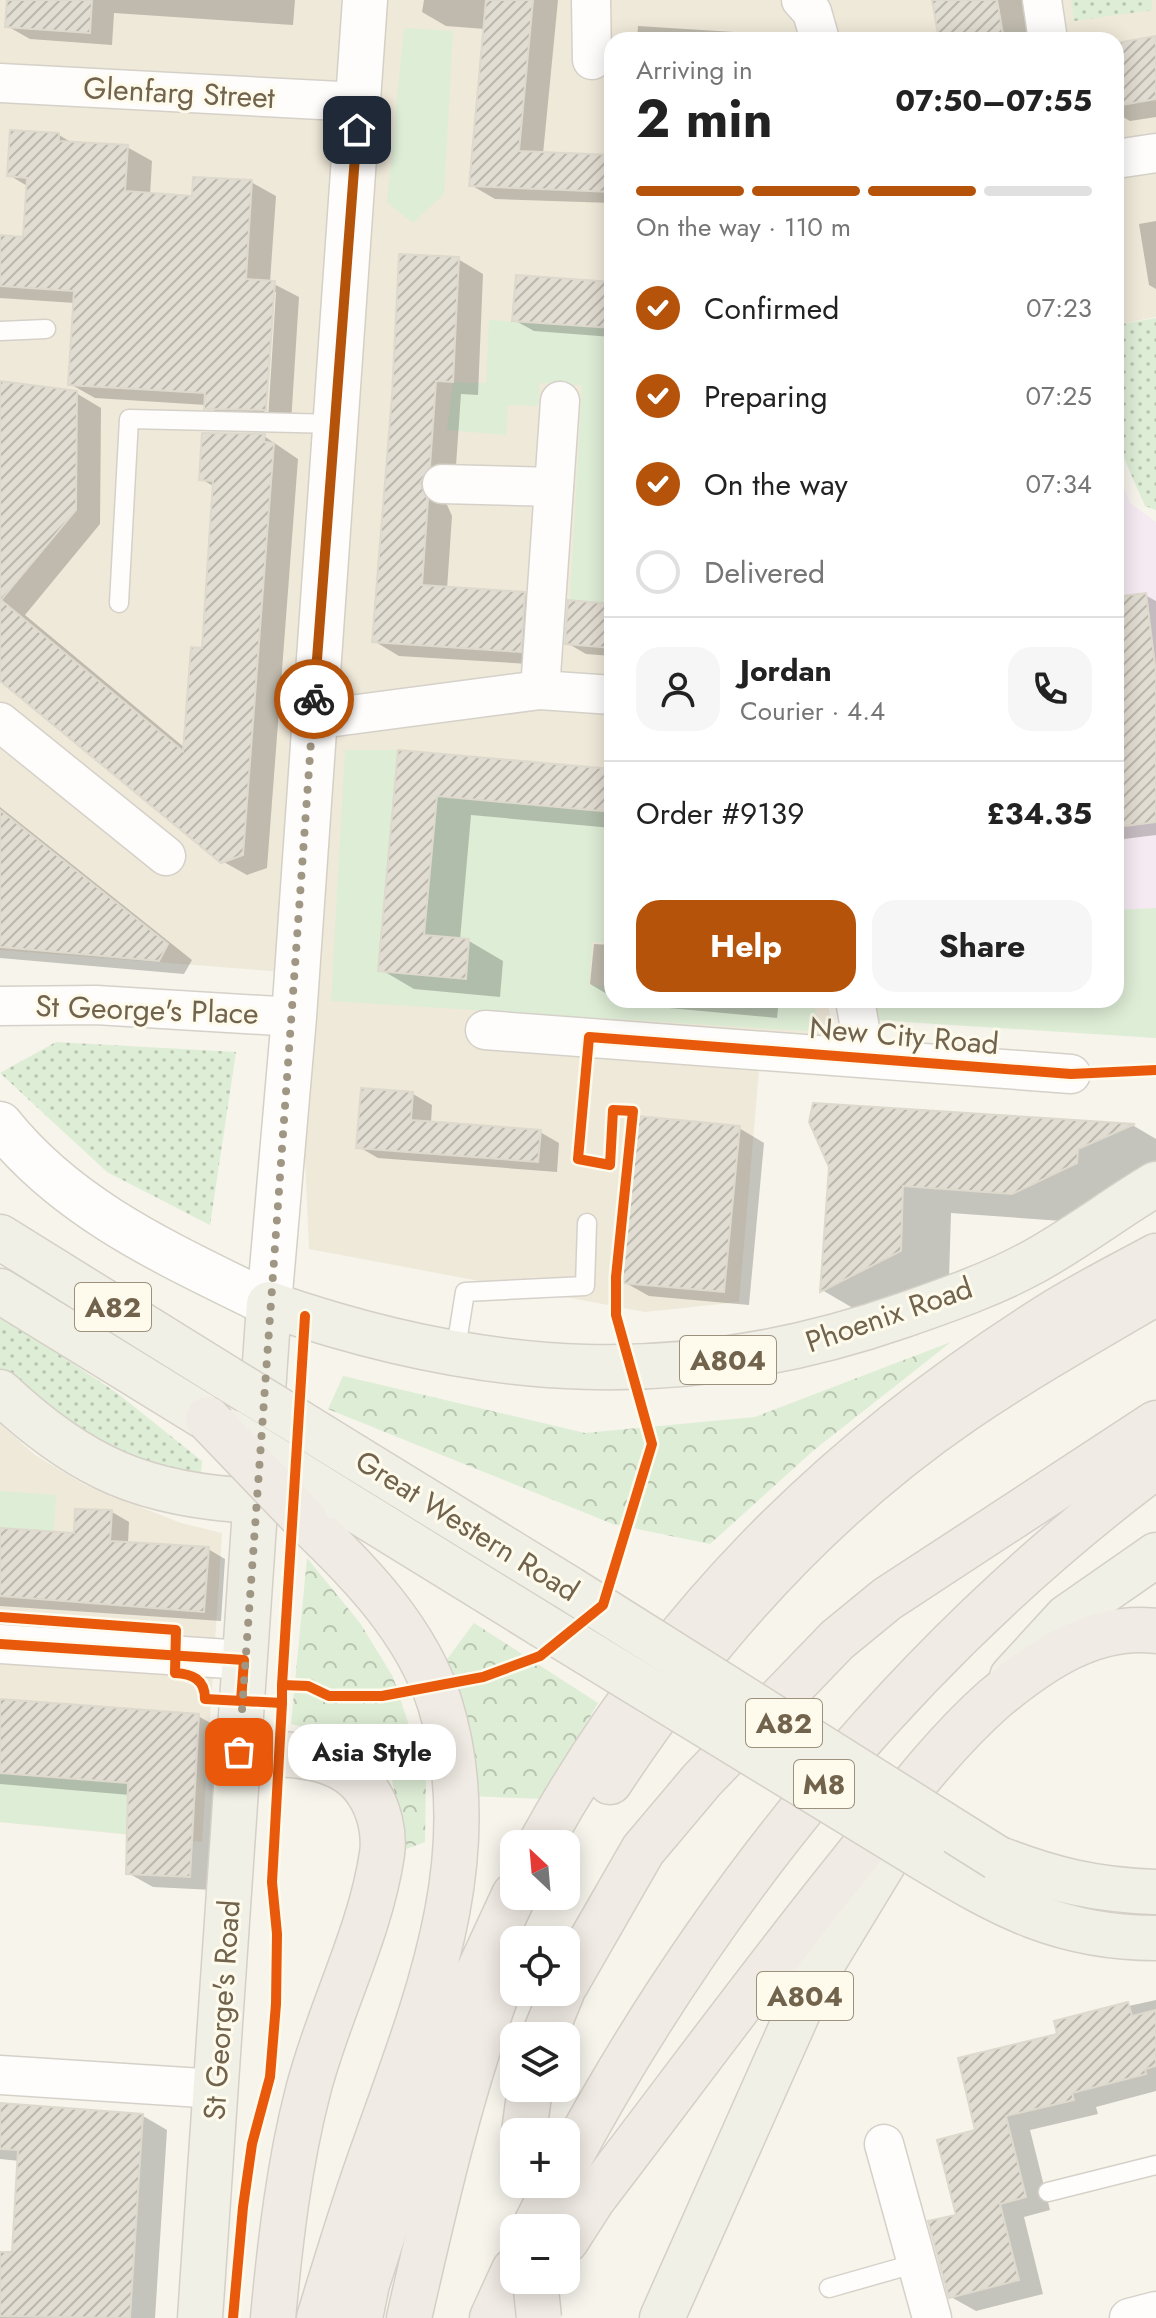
<!DOCTYPE html>
<html lang="en">
<head>
<meta charset="utf-8">
<style>
	body { margin:0; font-family:Jost,sans-serif; background:#f6f6f6; color:#222; height:100vh; display:flex; flex-direction:column; font-size:30px; white-space:nowrap }
	* { box-sizing:border-box; margin:0 }
	p { font-size:26px; color:#767676 }
	.icon { flex:none; width:44px; height:44px; fill:none; stroke:currentColor; stroke-width:2; stroke-linecap:round; stroke-linejoin:round }
	.map { position:relative; flex:1; overflow:hidden }
	.panel { position:absolute; left:604px; top:32px; width:520px; height:976px; display:flex; flex-direction:column; background:#fff; border-radius:24px; box-shadow:0 4px 20px #0003 }
	.panel>* { flex:none }
	.needle { width:52px; rotate:334deg }
	.tools { position:absolute; left:500px; top:1830px; display:grid; gap:16px }
	.tools a { display:grid; place-items:center; width:80px; height:80px; border-radius:16px; background:#fff; box-shadow:0 4px 20px #0003; font-size:40px }
	.pin { position:absolute; display:grid; place-items:center; width:68px; height:68px; color:#fff; margin:-34px; border-radius:16px; box-shadow:0 4px 12px #0006 }
	.courier { position:absolute; display:grid; place-items:center; width:80px; height:80px; margin:-40px; border:6px solid #b45309; border-radius:50%; background:#fff; color:#222; box-shadow:0 2px 10px #0007 }
	.bubble { position:absolute; height:56px; border-radius:24px; background:#fff; box-shadow:0 4px 20px #0003; font-size:26px; font-weight:700; line-height:56px; text-align:center }
	.overview em { font-style:normal; font-weight:700 }
	.overview div { display:flex; flex-direction:column-reverse }
	.overview { display:flex; align-items:center; justify-content:space-between; height:136px; padding:0 32px }
	h1 { font-size:52px; font-weight:700; line-height:60px }
	.bar { display:grid; grid-template-columns:repeat(4,1fr); gap:12px 8px; align-content:center; height:96px; padding:0 32px }
	.bar i { height:10px; border-radius:6px; background:#e0e0e0 }
	.bar .selected { background:#b45309 }
	.bar p { grid-column:span 4 }
	.line { display:flex; align-items:center; gap:20px; padding:0 32px; border-top:2px solid #e0e0e0 }
	.line div { flex:1 }
	.round { display:grid; place-items:center; flex:none; width:84px; height:84px; border-radius:24px; background:#f6f6f6 }
	ol { padding:0 32px; list-style:none }
	li { display:flex; align-items:center; gap:24px; height:88px }
	li p { margin-inline-start:auto }
	li .icon { padding:8px; border-radius:50%; background:#b45309; color:#fff; stroke-width:4 }
	li:last-child { color:#767676 }
	li i { width:44px; height:44px; border:4px solid #e0e0e0; border-radius:50% }
	.primary-button { display:flex; gap:16px; margin-top:auto; padding:16px 32px }
	.primary-button a { flex:1; height:92px; border-radius:24px; background:#b45309; color:#fff; font-size:32px; font-weight:700; line-height:92px; text-align:center }
	.primary-button a+a { background:#f6f6f6; color:#222 }
	.map>svg:first-child { display:block }
	.residential { fill:#efe9d9 }
	.education { fill:#f5eaf2 }
	.grass { fill:url(#grass-dots) }
	.forest { fill:url(#forest-crowns) }
	.garden { fill:#deedd6 }
	.shadow { fill:#0003; fill-rule:evenodd }
	.building { fill:url(#building-hatch); stroke:#ded9cd; stroke-width:2 }
	.lines { fill:none; stroke-linecap:round; stroke-linejoin:round }
	.lane-casing { stroke:#d5d1c9; stroke-width:21 }
	.street-casing { stroke:#d5d1c9; stroke-width:41 }
	.secondary-casing { stroke:#d4d0c6; stroke-width:47 }
	.primary-casing { stroke:#d5d0c7; stroke-width:47 }
	.highway-casing { stroke:#d5d0c7; stroke-width:47 }
	.lane { stroke:#fefdfc; stroke-width:18 }
	.street { stroke:#fefdfc; stroke-width:38 }
	.secondary { stroke:#fefdfc; stroke-width:44 }
	.primary { stroke:#f1f0e6; stroke-width:44 }
	.highway { stroke:#f0ebe4; stroke-width:44 }
	.primary-bridge-casing { stroke:#d5d0c7; stroke-width:47; stroke-linecap:butt }
	.highway-bridge-casing { stroke:#d5d0c7; stroke-width:47; stroke-linecap:butt }
	.primary-bridge { stroke:#f1f0e6; stroke-width:44 }
	.highway-bridge { stroke:#f0ebe4; stroke-width:44 }
	.cycleway-casing { stroke:#fefbec; stroke-width:15 }
	.cycleway { stroke:#e8590c; stroke-width:10 }
	.done { stroke:#a09684; stroke-width:8; stroke-dasharray:0 14.4 }
	.route { stroke:#b45309; stroke-width:10 }
	.labels { text-anchor:middle; stroke-width:6; stroke-linejoin:round; paint-order:stroke }
	.shield { fill:#fefbec; stroke:#9c917d; stroke-width:2 }
	.shield-label { font-size:28px; font-weight:bold; fill:#72634d }
	.street-label { font-size:30px; fill:#72634d; stroke:#fefbec }
</style>
</head>
<body>
<div class="map">
<svg width="1156" height="2318" viewBox="0 0 1156 2318">
	<defs>
		<pattern id="grass-dots" width="8" height="8" patternUnits="userSpaceOnUse" patternTransform="scale(2)"><rect width="8" height="8" fill="#deedd6"/><path d="M2 2h.1M6 6h.1" fill="none" stroke="#b8c4b0" stroke-width="1.8" stroke-linecap="round"/></pattern>
		<pattern id="forest-crowns" width="20" height="18" patternUnits="userSpaceOnUse" patternTransform="scale(2)"><rect width="20" height="18" fill="#deedd6"/><path d="M2 6a3 3 0 1 1 6 0M12 15a3 3 0 1 1 6 0" fill="none" stroke="#b8c4b0"/></pattern>
		<pattern id="building-hatch" width="6" height="6" patternUnits="userSpaceOnUse" patternTransform="scale(2)"><rect width="6" height="6" fill="#e2ddd2"/><path d="M-1 1l2-2M0 6l6-6M5 7l2-2" fill="none" stroke="#bcb7ad"/></pattern>
	</defs>
	<rect width="100%" height="100%" fill="#f6f4eb"/>
	<g class="residential">
		<polygon points="0,0 1156,0 1156,317 1116,325 1116,40 612,40 612,1000 827,1000 835,1038 762,1036 739,1302 645,1312 309,1249 297,973 0,950"/>
		<polygon points="0,1424 35,1455 85,1485 181,1523 222,1533 202,1842 0,1822"/>
	</g>
	<polygon class="education" points="1116,469 1130,503 1156,522 1156,1038 1116,1000"/>
	<g class="grass">
		<polygon points="1071,0 1151,0 1153,10 1074,21"/>
		<polygon points="1156,318 1156,510 1145,506 1116,440 1116,325"/>
		<polygon points="56,1042 236,1052 210,1225 107,1172 0,1073"/>
		<polygon points="0,1315 117,1393 202,1461 200,1485 147,1478 0,1379"/>
	</g>
	<g class="forest">
		<polygon points="951,1342 814,1450 710,1544 613,1524 328,1409 343,1376 585,1433 755,1417"/>
		<polygon points="307,1558 360,1623 393,1677 426,1777 425,1842 406,1849 392,1780 353,1738 291,1724"/>
		<polygon points="474,1623 598,1703 542,1799 471,1796 442,1666"/>
	</g>
	<g class="garden">
		<polygon points="404,28 453,31 444,194 413,223 387,202"/>
		<polygon points="489,320 612,328 612,604 570,601 582,385 540,383 538,406 508,405 506,435 447,430 453,382 486,383"/>
		<polygon points="345,750 398,750 378,971 466,978 469,939 424,935 437,796 612,812 612,943 592,942 589,985 612,987 612,1000 813,1000 821,1032 331,1001"/>
		<polygon points="1156,908 1156,1038 874,1020 871,1000 1116,1000 1116,910"/>
		<polygon points="0,1491 56,1495 54,1532 0,1528"/>
		<polygon points="0,1773 132,1783 127,1834 0,1822"/>
	</g>
	<g class="shadow">
		<polygon points="9,0 295,0 293,25 114,13 112,45 30,39 7,26"/>
		<polygon points="424,0 558,0 543,154 612,157 612,203 495,199 471,185 485,29 446,26 422,12"/>
		<polygon points="934,0 1028,0 1034,40 941,40"/>
		<polygon points="638,26 734,32 747,40 637,40"/>
		<polygon points="1156,38 1156,117 1130,121 1116,113 1116,45"/>
		<path d="M59 135 74 144 127 147 152 161 150 195 194 198 251 182 276 196 270 282 299 297 291 423 231 422 206 405 95 398 70 384 75 303 0 298V237L25 239 29 187 9 175ZM272 292H276L268 420H264Z"/>
		<polygon points="1156,221 1156,289 1149,285 1139,224"/>
		<polygon points="458,259 483,274 478,395 461,394 455,480 444,498 452,516 447,589 524,594 549,609 545,665 399,656 374,641"/>
		<polygon points="612,284 612,337 534,331 514,320"/>
		<polygon points="0,383 76,393 101,408 100,524 25,615 185,748 204,650 215,487 201,479 264,436 298,459 267,868 247,875 222,861 0,679"/>
		<polygon points="1145,595 1156,601 1156,835 1116,840 1116,599"/>
		<polygon points="612,606 612,656 586,654 567,643"/>
		<polygon points="400,752 612,771 612,828 471,815 460,940 469,941 503,961 500,997 414,989 380,969"/>
		<polygon points="0,807 192,960 184,974 0,958"/>
		<polygon points="594,944 612,945 612,997 590,984"/>
		<polygon points="618,1000 779,1000 777,1018 625,1004"/>
		<polygon points="413,1094 432,1105 431,1123 540,1132 559,1143 557,1172 378,1158 359,1147"/>
		<polygon points="814,1105 1134,1126 1156,1139 1156,1163 1126,1177 1125,1190 1062,1221 951,1213 949,1278 870,1318 822,1290 831,1167"/>
		<polygon points="739,1128 764,1143 749,1305 649,1296 624,1282"/>
		<polygon points="112,1512 129,1522 128,1544 208,1549 225,1559 221,1621 0,1606 0,1530 76,1535"/>
		<polygon points="0,1701 198,1716 223,1730 214,1890 153,1887 128,1873 130,1795 0,1784"/>
		<polygon points="1156,2000 1156,2091 1096,2107 1098,2114 1030,2130 1050,2210 1024,2217 1043,2294 976,2311 951,2297 958,2216 977,2132 1060,2036 1056,2022"/>
		<polygon points="0,2105 143,2116 167,2130 155,2318 0,2318 0,2254 14,2254 20,2161 0,2159"/>
	</g>
	<g class="building">
		<polygon points="7,0 92,0 90,33 5,27"/>
		<polygon points="486,0 533,0 519,151 612,155 612,192 469,186"/>
		<polygon points="932,0 997,0 1004,40 939,40"/>
		<polygon points="1156,36 1156,99 1116,106 1116,43"/>
		<polygon points="10,130 59,133 59,141 128,145 125,191 192,196 193,177 252,180 246,279 275,281 266,410 204,409 205,393 68,385 74,291 0,286 0,235 23,237 27,178 7,176"/>
		<polygon points="399,254 459,257 453,382 436,381 430,466 420,483 428,500 422,585 525,592 521,652 372,642 392,396"/>
		<polygon points="516,275 612,282 612,328 512,321"/>
		<polygon points="0,381 77,391 76,510 1,600 183,751 191,647 202,648 213,481 199,480 202,433 265,434 264,442 274,443 243,855 221,863 0,681"/>
		<polygon points="1146,593 1156,673 1156,822 1116,827 1116,597"/>
		<polygon points="568,600 612,604 612,648 565,644"/>
		<polygon points="398,750 612,769 612,812 437,796 424,935 469,939 466,979 378,971"/>
		<polygon points="0,810 168,944 159,961 0,947"/>
		<polygon points="361,1088 413,1092 411,1120 541,1130 538,1162 356,1148"/>
		<polygon points="813,1103 1044,1118 1135,1124 1078,1149 1077,1163 1012,1194 903,1186 901,1251 820,1292 829,1167 809,1122"/>
		<polygon points="637,1116 740,1126 724,1292 622,1283"/>
		<polygon points="75,1509 112,1510 110,1541 209,1547 204,1612 0,1596 0,1528 74,1533"/>
		<polygon points="0,1699 199,1714 190,1877 126,1874 128,1783 0,1773"/>
		<polygon points="1128,2002 1132,2016 1156,2010 1156,2066 1145,2069 1146,2074 1072,2093 1074,2100 1006,2116 1026,2197 1000,2204 1019,2280 949,2298 928,2221 956,2215 937,2140 975,2130 958,2058 1057,2034 1054,2021"/>
		<polygon points="0,2103 143,2114 130,2318 0,2316 0,2252 12,2252 18,2150 0,2149"/>
	</g>
	<g class="lines">
		<g class="lane-casing">
			<g id="lane">
				<polyline points="0,331 46,329"/>
				<polyline points="119,603 129,419 336,424"/>
				<polyline points="455,1354 465,1292 585,1286 587,1223"/>
				<polyline points="1048,2192 1156,2165"/>
				<polyline points="829,2288 917,2263"/>
			</g>
		</g>
		<g class="street-casing">
			<g id="street">
				<polyline points="591,0 592,60"/>
				<polyline points="801,0 812,12 820,40"/>
				<polyline points="1042,0 1048,40"/>
				<polyline points="0,83 359,102"/>
				<polyline points="1116,159 1156,153"/>
				<polyline points="442,484 554,487"/>
				<polyline points="540,690 560,401"/>
				<polyline points="312,720 540,690 612,695"/>
				<polyline points="0,722 166,856"/>
				<polyline points="855,1000 865,1057"/>
				<polyline points="0,1006 96,1005 294,1017"/>
				<polyline points="485,1030 1071,1074"/>
				<polyline points="0,1644 244,1660"/>
				<polyline points="0,2075 217,2089"/>
				<polyline points="884,2144 932,2318"/>
				<polyline points="1129,2318 1156,2311"/>
			</g>
		</g>
		<g class="secondary-casing">
			<path id="secondary" d="M0 1124C70 1212 171 1255 269 1304L294 1017 365 0"/>
		</g>
		<g class="primary-casing">
			<g id="primary">
				<polyline points="0,1237 227,1378"/>
				<polyline points="0,1291 208,1419"/>
				<path d="M0 1392C81 1468 145 1496 256 1501"/>
				<polyline points="355,1457 570,1589"/>
				<polyline points="333,1496 542,1625"/>
				<polyline points="1012,1677 1067,1617 1156,1555"/>
				<path d="M923 1858C1002 1906 1061 1938 1156 1938"/>
				<path d="M997 1858C1053 1880 1096 1890 1156 1892"/>
				<path d="M200 2318 269 1304C488 1380 683 1392 904 1315 947 1300 993 1284 1033 1262 1075 1239 1114 1209 1156 1184"/>
				<polyline points="662,2318 812,1981 916,1810"/>
			</g>
		</g>
		<g class="highway-casing">
			<g id="highway">
				<path d="M305 1520C359 1571 417 1631 440 1704 487 1855 425 2004 375 2145 354 2202 337 2260 319 2318"/>
				<path d="M239 1752C282 1755 340 1750 367 1791 379 1808 385 1833 382 1854 370 1935 328 2012 308 2091 289 2164 280 2243 273 2318"/>
				<path d="M610 1782C704 1639 822 1507 964 1410 1026 1368 1091 1331 1156 1293"/>
				<path d="M540 1844C663 1621 831 1454 1045 1318 1081 1295 1119 1276 1156 1256"/>
				<polyline points="566,1984 643,1850 702,1780 837,1640 887,1599 1156,1423"/>
				<polyline points="544,2036 562,1992"/>
				<polyline points="524,2132 530,2088"/>
				<path d="M566 2165C711 1895 910 1650 1156 1466"/>
				<polyline points="534,2228 556,2184"/>
				<path d="M566 2241 593 2199C679 2087 762 1973 851 1863 896 1807 940 1747 994 1699 1040 1661 1094 1623 1156 1631"/>
				<polyline points="360,2318 367,2284 444,2046 514,1895"/>
				<path d="M409 2318C434 2209 458 2101 496 1996"/>
				<polyline points="492,2318 514,2270"/>
			</g>
		</g>
		<use href="#lane" class="lane"/>
		<use href="#street" class="street"/>
		<use href="#secondary" class="secondary"/>
		<use href="#primary" class="primary"/>
		<use href="#highway" class="highway"/>
		<g class="primary-bridge-casing">
			<g id="primary-bridge">
				<polyline points="227,1378 355,1457"/>
				<polyline points="230,1432 333,1496"/>
				<polyline points="570,1589 997,1858"/>
				<polyline points="542,1625 923,1858"/>
			</g>
		</g>
		<g class="highway-bridge-casing">
			<g id="highway-bridge">
				<polyline points="208,1419 305,1520"/>
				<polyline points="535,2280 539,2318"/>
			</g>
		</g>
		<use href="#primary-bridge" class="primary-bridge"/>
		<use href="#highway-bridge" class="highway-bridge"/>
		<g class="cycleway-casing">
			<g id="cycleway">
				<path d="M0 1617 176 1630 175 1673C192 1674 205 1679 205 1699L282 1703V1685L308 1686 329 1696H382L483 1677 540 1656 603 1605 652 1444 616 1315V1277L633 1111 613 1110 610 1165 578 1159 589 1037 1071 1074 1156 1070"/>
				<polyline points="0,1644 244,1660 241,1701"/>
				<polyline points="282,1685 305,1316"/>
				<polyline points="233,2318 243,2207 252,2144 270,2077 276,2004 277,1934 272,1882 282,1703"/>
			</g>
		</g>
		<use href="#cycleway" class="cycleway"/>
	</g>
	<g class="lines">
		<polyline class="done" points="239,1752 314,699"/>
		<polyline class="route" points="314,699 357,130"/>
	</g>
	<g class="labels">
		<g class="shield">
			<rect x="75" y="1283" width="76" height="48" rx="6"/>
			<rect x="680" y="1336" width="96" height="48" rx="6"/>
			<rect x="746" y="1699" width="76" height="48" rx="6"/>
			<rect x="794" y="1760" width="60" height="48" rx="6"/>
			<rect x="757" y="1972" width="96" height="48" rx="6"/>
		</g>
		<g class="shield-label">
			<text x="113" y="1317">A82</text>
			<text x="728" y="1370">A804</text>
			<text x="784" y="1733">A82</text>
			<text x="824" y="1794">M8</text>
			<text x="805" y="2006">A804</text>
		</g>
		<g class="street-label">
			<text transform="translate(179 93) rotate(3)" y="10">Glenfarg Street</text>
			<text transform="translate(147 1010) rotate(2)" y="10">St George's Place</text>
			<text transform="translate(904 1036) rotate(5)" y="10">New City Road</text>
			<text transform="translate(889 1315) rotate(-19)" y="10">Phoenix Road</text>
			<text transform="translate(467 1526) rotate(32)" y="10">Great Western Road</text>
			<text transform="translate(222 2010) rotate(-86)" y="10">St George's Road</text>
		</g>
	</g>
</svg>
<div class="tools">
<a><svg class="needle" viewBox="-14 -14 28 28"><path d="M0-13l5 13h-10z" fill="#e53935"/><path d="M0 13l5-13h-10z" fill="#767676"/></svg></a>
<a><svg class="icon" aria-label="locate" viewBox="0 0 24 24"><circle cx="12" cy="12" r="6"/><path d="M12 2v4M12 18v4M2 12h4M18 12h4"/></svg></a>
<a><svg class="icon" aria-label="layers" viewBox="0 0 24 24"><path d="M12 4l9 5-9 5-9-5zM3 14l9 5 9-5"/></svg></a>
<a>+</a>
<a>−</a>
</div>
<div class="pin" style="left:239px;top:1752px;background:#ea580c"><svg class="icon" aria-label="bag" viewBox="0 0 24 24"><path d="M5 8h14l-1 12H6zM9 8a3 3 0 0 1 6 0"/></svg></div>
<div class="pin" style="left:357px;top:130px;background:#1f2937"><svg class="icon" aria-label="home" viewBox="0 0 24 24"><path d="M3 11l9-7 9 7M6 9v11h12V9"/></svg></div>
<div class="courier" style="left:314px;top:699px"><svg class="icon" aria-label="bike" viewBox="0 0 24 24"><circle cx="6" cy="16" r="4"/><circle cx="18" cy="16" r="4"/><path d="M6 16l4-8h5l3 8M10 8l3 8H6M13 5h3"/></svg></div>
<div class="bubble" style="left:288px;top:1724px;width:168px">Asia Style</div>
<section class="panel">
<div class="overview"><div><h1>2 min</h1><p>Arriving in</p></div><em>07:50–07:55</em></div>
<div class="bar"><i class="selected"></i><i class="selected"></i><i class="selected"></i><i></i><p>On the way · 110 m</p></div>
<ol>
<li><svg class="icon" aria-label="check" viewBox="0 0 24 24"><path d="M5 12l5 5 9-10"/></svg>Confirmed<p>07:23</p></li>
<li><svg class="icon" aria-label="check" viewBox="0 0 24 24"><path d="M5 12l5 5 9-10"/></svg>Preparing<p>07:25</p></li>
<li><svg class="icon" aria-label="check" viewBox="0 0 24 24"><path d="M5 12l5 5 9-10"/></svg>On the way<p>07:34</p></li>
<li><i></i>Delivered</li>
</ol>
<div class="line" style="height:144px"><a class="round"><svg class="icon" aria-label="person" viewBox="0 0 24 24"><circle cx="12" cy="8" r="4"/><path d="M4 21q1-7 8-7t8 7"/></svg></a><div><b>Jordan</b><p>Courier · 4.4</p></div><a class="round"><svg class="icon" aria-label="phone" viewBox="0 0 24 24"><path d="M5 4h4l2 5-3 2q2 4 5 5l2-3 5 2v4C11 20 4 13 5 4z"/></svg></a></div>
<div class="line" style="height:104px"><div>Order #9139</div><b>£34.35</b></div>
<div class="primary-button"><a>Help</a><a>Share</a></div>
</section>
</div>
</body>
</html>
